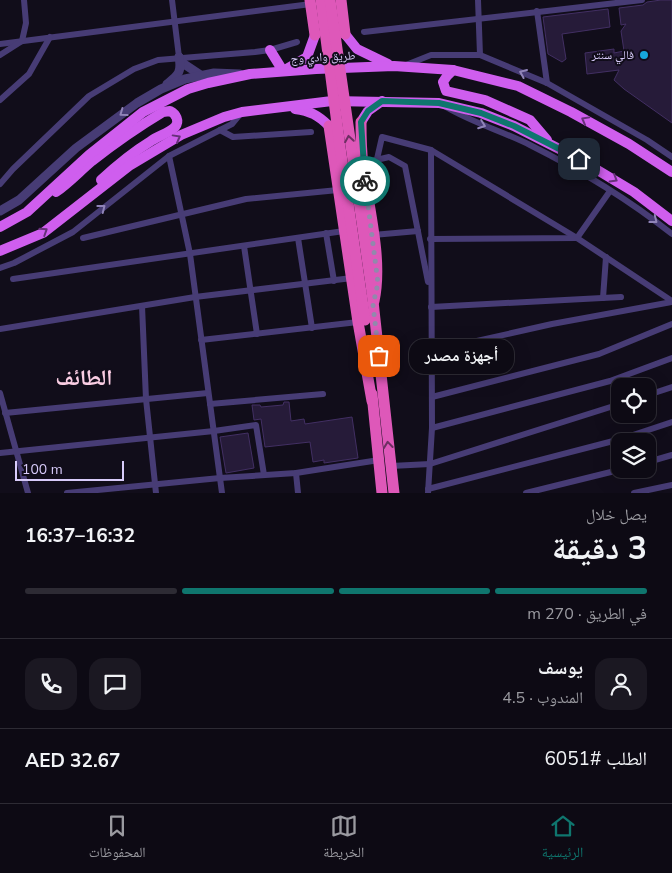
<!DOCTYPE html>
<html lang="ar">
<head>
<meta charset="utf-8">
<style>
	body { margin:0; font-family:"Nunito Sans","Noto Naskh Arabic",sans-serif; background:#1b1822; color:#f1f3f6; direction:rtl; height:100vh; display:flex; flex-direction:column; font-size:19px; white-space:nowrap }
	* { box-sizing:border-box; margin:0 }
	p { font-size:16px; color:#9a9aa0 }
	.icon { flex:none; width:28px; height:28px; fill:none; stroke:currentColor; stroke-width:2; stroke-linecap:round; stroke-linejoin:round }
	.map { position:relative; height:493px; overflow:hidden; direction:ltr }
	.panel { display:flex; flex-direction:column; background:#0d0a14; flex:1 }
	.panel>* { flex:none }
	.controls { position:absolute; left:611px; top:378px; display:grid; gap:10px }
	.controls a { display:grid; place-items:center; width:45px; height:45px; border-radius:10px; background:#0d0a14; box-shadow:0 5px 20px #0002,0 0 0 1px #2d2b34; font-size:25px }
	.scale { position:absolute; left:15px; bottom:12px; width:109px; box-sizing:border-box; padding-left:5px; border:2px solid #d8cbfa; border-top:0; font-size:14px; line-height:18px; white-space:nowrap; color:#d8cbfa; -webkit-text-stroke:4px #110d1a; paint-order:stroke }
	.pin { position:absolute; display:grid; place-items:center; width:42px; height:42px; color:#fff; margin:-21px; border-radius:10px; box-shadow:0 2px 8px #0006 }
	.courier { position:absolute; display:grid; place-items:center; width:50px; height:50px; margin:-25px; border:4px solid #0f766e; border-radius:50%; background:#fff; color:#222; box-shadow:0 1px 6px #0007 }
	.bubble { position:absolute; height:35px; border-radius:15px; background:#0d0a14; box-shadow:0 5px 20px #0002,0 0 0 1px #2d2b34; font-size:16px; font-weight:700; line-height:35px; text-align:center; direction:rtl }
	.headline em { font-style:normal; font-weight:700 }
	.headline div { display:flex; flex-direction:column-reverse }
	.headline { display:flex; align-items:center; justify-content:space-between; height:85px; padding:0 25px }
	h1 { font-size:32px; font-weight:700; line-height:38px }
	.bar { display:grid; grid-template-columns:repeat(4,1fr); gap:8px 5px; align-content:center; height:60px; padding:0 25px }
	.bar i { height:6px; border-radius:4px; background:#2d2b34 }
	.bar .selected { background:#0f766e }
	.bar p { grid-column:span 4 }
	.line { display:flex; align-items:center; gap:12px; padding:0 25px; border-top:1px solid #2d2b34 }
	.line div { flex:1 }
	.round { display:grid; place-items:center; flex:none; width:52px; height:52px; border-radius:15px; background:#1b1822 }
	.dock { display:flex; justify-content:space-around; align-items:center; height:70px; border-top:1px solid #2d2b34; background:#0d0a14; font-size:14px; color:#9a9aa0 }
	.dock a { display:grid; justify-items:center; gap:2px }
	.dock .selected { color:#0f766e }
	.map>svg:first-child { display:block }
	.building { fill:#261b39; stroke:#422f63 }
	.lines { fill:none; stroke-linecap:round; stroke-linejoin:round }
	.minor { stroke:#473c75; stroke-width:6 }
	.tertiary { stroke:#473c75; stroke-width:9 }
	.primary { stroke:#cf5eee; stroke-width:10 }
	.trunk { stroke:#de58b9; stroke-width:11 }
	.trunk-bridge { stroke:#de58b9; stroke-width:11 }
	.oneway { stroke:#9084b8 }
	.oneway2 { stroke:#663179 }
	.oneway3 { stroke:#6d2f62 }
	.done { stroke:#9288ac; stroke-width:5; stroke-dasharray:0 9 }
	.route { stroke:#0f766e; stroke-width:6 }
	.poi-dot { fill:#16a8db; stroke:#110d1a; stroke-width:2 }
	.labels { text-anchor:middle; stroke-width:4; stroke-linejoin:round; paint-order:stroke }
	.poi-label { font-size:12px; fill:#d8cbfa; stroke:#110d1a; text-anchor:end }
	.street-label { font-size:12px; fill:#d8cbfa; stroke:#110d1a }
	.town-label { font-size:22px; font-weight:bold; fill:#facde3; stroke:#110d1a }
</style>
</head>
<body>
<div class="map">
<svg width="672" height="493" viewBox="0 0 672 493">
	<rect width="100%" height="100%" fill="#110d1a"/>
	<g class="building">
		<polygon points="661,0 672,0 672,123 624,89 614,80 619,70 587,74 585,53 614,49 614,53 624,51 621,31 626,24 621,25 619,8 643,5 647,2"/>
		<polygon points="608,9 610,27 562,34 566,59 562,62 548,54 543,17"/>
		<polygon points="284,402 289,402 291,421 304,419 305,424 352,417 358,458 324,463 324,460 313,462 310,442 265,447 261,419 254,420 252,405 260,405 261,407 283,405"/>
		<polygon points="248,433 254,468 226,473 220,437"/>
	</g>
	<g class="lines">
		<g class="minor">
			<polyline points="172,0 179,57"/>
			<polyline points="478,0 480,55"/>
			<polyline points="537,11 547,83"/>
			<polyline points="364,32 642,0"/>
			<polyline points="0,44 311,4"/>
			<polyline points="0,55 22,41 26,23 24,0"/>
			<polyline points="406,65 431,55 480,55 547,83 647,140 672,157"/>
			<polyline points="0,100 29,74 50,37"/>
			<path d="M446 107C473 123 502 131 530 145 580 170 628 199 672 234"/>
			<polyline points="220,130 233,137 311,132"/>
			<polyline points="169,156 190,254 222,493"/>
			<polyline points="377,159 382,137 431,150 577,238 672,301"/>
			<polyline points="363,163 389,157 405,166 428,282"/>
			<polyline points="0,184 13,169 89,96 134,69 158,60 255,52 270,50 297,42"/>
			<polyline points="326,233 334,281"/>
			<polyline points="373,235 418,231"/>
			<polyline points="83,238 246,199 338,190"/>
			<polyline points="298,238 312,328"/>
			<polyline points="430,239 577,238 610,191"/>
			<polyline points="244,246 257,334"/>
			<polyline points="0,268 14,263 73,232 169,156 232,124 241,113"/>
			<polyline points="13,279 344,231"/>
			<polyline points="603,298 606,257"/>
			<polyline points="142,306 146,399 156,493"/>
			<polyline points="431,307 621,297"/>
			<polyline points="0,329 195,297 352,278"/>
			<polyline points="201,340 358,322"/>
			<polyline points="432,351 552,324 672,302"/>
			<polyline points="0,393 28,493"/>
			<polyline points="648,395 672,387"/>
			<polyline points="432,397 599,354 672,324"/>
			<polyline points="210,404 323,394"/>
			<polyline points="5,413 208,393"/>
			<polyline points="432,428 610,381 672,358"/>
			<polyline points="0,453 214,431 256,425 264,475"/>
			<polyline points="648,462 672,455"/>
			<polyline points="391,466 430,464 620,404"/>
			<polyline points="296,473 298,493"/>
			<polyline points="428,489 621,439 672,422"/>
			<polyline points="67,493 220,478 296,473 379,460"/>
			<polyline points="428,493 432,428 431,150"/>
			<polyline points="526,493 623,469"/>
			<polyline points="634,493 672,485"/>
		</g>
		<g class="tertiary">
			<polyline points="179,57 184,64 202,76"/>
			<path d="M167 84C178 75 182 73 179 57"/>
			<polyline points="0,211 19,200 76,148 137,103 161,89 185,79 214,73 240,74"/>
		</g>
		<g class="primary">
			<polyline points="345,34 357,49 388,64"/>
			<polyline points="270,50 283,71 307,57 315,35"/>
			<polyline points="453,70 447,76 443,82 446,91 485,100 530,120 547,140"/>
			<path d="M295 109C310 111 318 115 329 126"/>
			<polyline points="361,122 368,111 382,101"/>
			<path d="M56 192C69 183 79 172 92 161 115 143 138 127 163 112L170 111C176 114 180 121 175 127 169 133 158 136 151 141 133 152 116 166 101 180"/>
			<polyline points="0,227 27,212 89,155 143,112 188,89 208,83 250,74 316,69 394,66 453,70 518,86 571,112 629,144 672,172"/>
			<polyline points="0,251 43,233 129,166 181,135 224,117 242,112 332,101 439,103 481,113 514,126 579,159 634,192 672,221"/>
		</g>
		<g class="trunk">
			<polyline points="310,0 315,35"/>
			<polyline points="341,0 345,34"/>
			<path d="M361 122C361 136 361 150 363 164 368 208 383 258 374 301"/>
			<polyline points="329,126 358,322 372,401"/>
			<polyline points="372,292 394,493"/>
			<polyline points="372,394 382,493"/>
		</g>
		<g class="trunk-bridge">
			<polyline points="321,0 340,147 365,320"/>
			<polyline points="330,0 372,292"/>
		</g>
	</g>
	<defs><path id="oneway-chevron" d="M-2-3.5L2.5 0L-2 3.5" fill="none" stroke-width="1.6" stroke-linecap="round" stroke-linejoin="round" transform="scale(1.25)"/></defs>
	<g class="oneway">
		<use href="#oneway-chevron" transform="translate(523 73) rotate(-157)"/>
		<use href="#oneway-chevron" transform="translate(123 113) rotate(144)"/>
		<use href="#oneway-chevron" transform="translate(482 125) rotate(20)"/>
		<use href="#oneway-chevron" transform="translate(102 208) rotate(-38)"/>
		<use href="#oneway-chevron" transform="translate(654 220) rotate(38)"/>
	</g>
	<g class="oneway2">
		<use href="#oneway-chevron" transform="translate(585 120) rotate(-151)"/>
		<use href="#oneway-chevron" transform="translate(177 138) rotate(-29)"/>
		<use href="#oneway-chevron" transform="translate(614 179) rotate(31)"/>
		<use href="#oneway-chevron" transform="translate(44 231) rotate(-33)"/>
	</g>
	<g class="oneway3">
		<use href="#oneway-chevron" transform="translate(349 139) rotate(-99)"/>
		<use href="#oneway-chevron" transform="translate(388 445) rotate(-96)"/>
	</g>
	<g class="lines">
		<polyline class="done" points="365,181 378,283 373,305 379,356"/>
		<polyline class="route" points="365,181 361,122 368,111 382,101 439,103 481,113 514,126 579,159"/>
	</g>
	<circle class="poi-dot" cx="644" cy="55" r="5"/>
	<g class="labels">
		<g class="poi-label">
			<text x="634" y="59">فالي سنتر</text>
		</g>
		<g class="street-label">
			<text transform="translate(323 57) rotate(-3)" y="4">طريق وادي وج</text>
		</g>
		<g class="town-label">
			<text x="84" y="385">الطائف</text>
		</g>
	</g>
</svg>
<div class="controls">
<a><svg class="icon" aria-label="locate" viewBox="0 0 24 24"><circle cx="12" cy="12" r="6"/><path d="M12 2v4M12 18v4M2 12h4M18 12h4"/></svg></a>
<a><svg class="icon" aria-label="layers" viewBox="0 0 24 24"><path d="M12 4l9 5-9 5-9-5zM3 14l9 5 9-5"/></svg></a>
</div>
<div class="scale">100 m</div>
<div class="pin" style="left:379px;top:356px;background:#ea580c"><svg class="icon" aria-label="bag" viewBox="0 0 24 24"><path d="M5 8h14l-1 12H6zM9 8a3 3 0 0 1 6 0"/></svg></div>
<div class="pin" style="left:579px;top:159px;background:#1f2937"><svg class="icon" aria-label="home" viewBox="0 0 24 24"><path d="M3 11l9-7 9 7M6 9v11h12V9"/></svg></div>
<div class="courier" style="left:365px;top:181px"><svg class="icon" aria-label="bike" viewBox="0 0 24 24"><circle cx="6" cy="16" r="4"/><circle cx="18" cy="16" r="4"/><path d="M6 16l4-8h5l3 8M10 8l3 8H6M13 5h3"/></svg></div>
<div class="bubble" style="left:409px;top:339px;width:105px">أجهزة مصدر</div>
</div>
<section class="panel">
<div class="headline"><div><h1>3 دقيقة</h1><p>يصل خلال</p></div><em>16:32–16:37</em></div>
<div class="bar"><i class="selected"></i><i class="selected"></i><i class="selected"></i><i></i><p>في الطريق · 270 m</p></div>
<div class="line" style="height:90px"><a class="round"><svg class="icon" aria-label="person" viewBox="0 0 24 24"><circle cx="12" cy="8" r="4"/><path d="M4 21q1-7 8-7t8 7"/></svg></a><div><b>يوسف</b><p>المندوب · 4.5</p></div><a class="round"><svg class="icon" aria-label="chat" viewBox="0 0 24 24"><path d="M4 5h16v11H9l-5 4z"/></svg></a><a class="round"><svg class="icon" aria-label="phone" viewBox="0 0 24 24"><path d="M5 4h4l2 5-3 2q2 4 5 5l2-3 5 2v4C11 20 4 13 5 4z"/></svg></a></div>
<div class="line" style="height:65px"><div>الطلب #6051</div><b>AED 32.67</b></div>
</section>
<nav class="dock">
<a class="selected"><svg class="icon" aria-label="home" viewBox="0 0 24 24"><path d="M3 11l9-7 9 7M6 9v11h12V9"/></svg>الرئيسية</a>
<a><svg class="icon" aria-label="map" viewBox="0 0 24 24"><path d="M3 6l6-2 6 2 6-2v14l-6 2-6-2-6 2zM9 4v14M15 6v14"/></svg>الخريطة</a>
<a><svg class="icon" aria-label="saved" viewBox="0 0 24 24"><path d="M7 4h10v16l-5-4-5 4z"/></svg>المحفوظات</a>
</nav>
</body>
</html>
